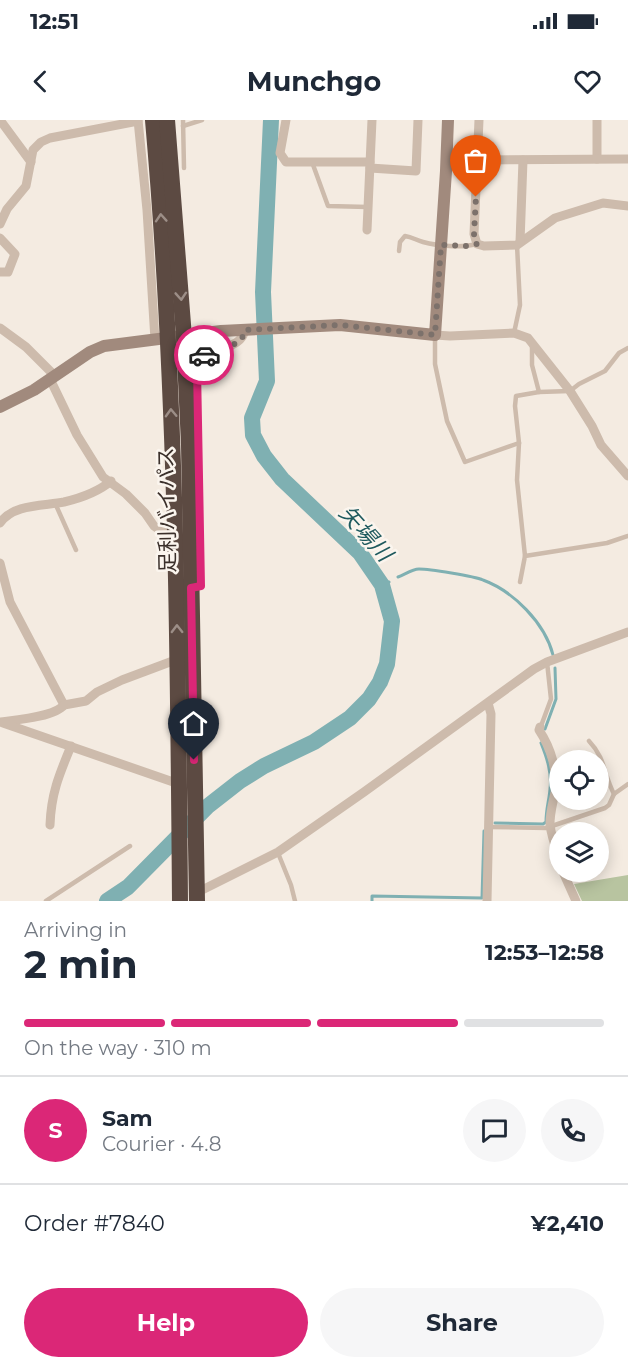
<!DOCTYPE html>
<html lang="en">
<head>
<meta charset="utf-8">
<style>
	body { margin:0; font-family:Montserrat,"Noto Sans JP",sans-serif; background:#f6f6f7; color:#1f2937; height:100vh; display:flex; flex-direction:column; font-size:22px; white-space:nowrap }
	* { box-sizing:border-box; margin:0 }
	p { font-size:20px; color:#747a83 }
	.icon { flex:none; width:33px; height:33px; fill:none; stroke:currentColor; stroke-width:2; stroke-linecap:round; stroke-linejoin:round }
	.map { position:relative; height:781px; overflow:hidden }
	.sheet { display:flex; flex-direction:column; background:#fff; flex:1 }
	.sheet>* { flex:none }
	.controls { position:absolute; left:549px; top:630px; display:grid; gap:12px }
	.controls a { display:grid; place-items:center; width:60px; height:60px; border-radius:50%; background:#fff; box-shadow:0 3px 15px #0003; font-size:30px }
	.pin { position:absolute; display:grid; place-items:center; width:51px; height:51px; color:#fff; margin:-62px -26px; border-radius:50% 50% 50% 0; rotate:-45deg; box-shadow:0 0 6px #0007 }
	.pin .icon { rotate:45deg }
	.courier { position:absolute; display:grid; place-items:center; width:60px; height:60px; margin:-30px; border:4px solid #db2777; border-radius:50%; background:#fff; color:#222; box-shadow:0 2px 8px #0007 }
	.overview em { font-style:normal; font-weight:700 }
	.overview div { display:flex; flex-direction:column-reverse }
	.overview { display:flex; align-items:center; justify-content:space-between; height:102px; padding:0 24px }
	h1 { font-size:39px; font-weight:700; line-height:45px }
	.bar { display:grid; grid-template-columns:repeat(4,1fr); gap:9px 6px; align-content:center; height:72px; padding:0 24px }
	.bar i { height:8px; border-radius:4px; background:#e0e1e3 }
	.bar .selected { background:#db2777 }
	.bar p { grid-column:span 4 }
	.line { display:flex; align-items:center; gap:15px; padding:0 24px; border-top:2px solid #e0e1e3 }
	.line div { flex:1 }
	.round { display:grid; place-items:center; flex:none; width:63px; height:63px; border-radius:32px; background:#f6f6f7 }
	.button { display:flex; gap:12px; margin-top:auto; padding:12px 24px }
	.button a { flex:1; height:69px; border-radius:36px; background:#db2777; color:#fff; font-size:24px; font-weight:700; line-height:69px; text-align:center }
	.button a+a { background:#f6f6f7; color:#1f2937 }
	.status { display:flex; justify-content:space-between; align-items:center; height:42px; padding:0 30px; background:#fff; direction:ltr }
	.status svg { height:16px; fill:currentColor }
	header { display:flex; justify-content:space-between; align-items:center; height:78px; padding:0 24px; background:#fff; font-size:27px; font-weight:700 }
	.map>svg:first-child { display:block }
	.green { fill:#b8c4a0 }
	.lines { fill:none; stroke-linecap:round; stroke-linejoin:round }
	.stream { stroke:#7fb0b2; stroke-width:3 }
	.river { stroke:#7fb0b2; stroke-width:16 }
	.lane { stroke:#cdbbac; stroke-width:4.5 }
	.street { stroke:#cdbbac; stroke-width:9 }
	.secondary { stroke:#a18a7d; stroke-width:12 }
	.highway { stroke:#5c4a42; stroke-width:16 }
	.oneway { stroke:#9c8e87 }
	.done { stroke:#7c716b; stroke-width:6; stroke-dasharray:0 10.8 }
	.route { stroke:#db2777; stroke-width:8 }
	.labels { text-anchor:middle; stroke-width:5; stroke-linejoin:round; paint-order:stroke }
	.street-label { font-size:21px; fill:#3b302b; stroke:#fbf5ee }
	.water-label { font-size:22px; font-style:italic; fill:#1f5a5e; stroke:#fbf5ee }
</style>
</head>
<body>
<div class="status"><b>12:51</b><svg viewBox="0 0 49 12"><path d="M0 12V9h3v3zM5 12V6h3v6zM10 12V3h3v9zM15 12V0h3v12zM26 1h20v11H26zM47 4h2v5h-2z"/></svg></div>
<header><svg class="icon" aria-label="back" viewBox="0 0 24 24"><path d="M15 5l-7 7 7 7"/></svg>Munchgo<svg class="icon" aria-label="heart" viewBox="0 0 24 24"><path d="M12 20l-8-8c-3-5 5-10 8-4 3-6 11-1 8 4z"/></svg></header>
<div class="map">
<svg width="628" height="781" viewBox="0 0 628 781">
	<rect width="100%" height="100%" fill="#f4ebe1"/>
	<polygon class="green" points="628,755 628,781 582,781 574,764"/>
	<g class="lines">
		<g class="stream">
			<path d="M398 457C404 455 412 449 419 449 429 449 474 456 483 460 513 471 545 503 553 535"/>
			<polyline points="382,465 389,462"/>
			<polyline points="545,609 556,579 555,548"/>
			<path d="M495 703 543 704 546 702C546 689 549 681 550 669 552 653 547 638 541 623"/>
			<polyline points="372,781 372,776 482,778 484,711"/>
		</g>
		<polyline class="river" points="107,781 128,767 208,686 240,661 264,646 314,622 350,598 369,579 380,562 387,544 392,501 382,465 360,433 282,359 264,336 253,315 252,298 267,261 263,172 271,0"/>
		<g class="lane">
			<polyline points="183,0 184,48"/>
			<polyline points="183,6 202,0"/>
			<polyline points="312,42 328,86 368,87"/>
			<path d="M399 131 400 122 405 116C412 117 416 120 423 122 438 126 462 128 476 124"/>
			<polyline points="514,213 520,185 517,125"/>
			<polyline points="435,217 435,244 447,301 465,342 519,323"/>
			<polyline points="532,224 532,245 539,272"/>
			<polyline points="55,383 76,430"/>
			<polyline points="525,436 517,360 519,323 515,286 516,276 539,272 570,271 579,264 605,251 619,233 628,228"/>
			<polyline points="520,462 525,436 607,423 628,416"/>
			<polyline points="196,467 201,466 197,248 201,238"/>
			<polyline points="541,606 551,579 547,542"/>
			<path d="M589 621C606 639 603 653 614 674"/>
			<polyline points="490,707 546,708 605,688 609,685 614,674 628,664"/>
			<polyline points="278,733 291,765 295,781"/>
			<polyline points="46,781 130,726"/>
		</g>
		<g class="street">
			<polyline points="0,0 31,42"/>
			<polyline points="138,0 147,90 155,220"/>
			<polyline points="286,0 280,33 286,42 370,42"/>
			<polyline points="479,0 474,114 477,124 484,126 517,125 555,98 603,83 628,86"/>
			<polyline points="597,0 597,39"/>
			<polyline points="478,40 628,39"/>
			<polyline points="370,48 416,51 418,0"/>
			<polyline points="0,104 7,89 26,66 33,30 41,22 50,18 138,1"/>
			<polyline points="367,110 372,0"/>
			<polyline points="0,118 15,134 8,152 0,152"/>
			<polyline points="520,122 523,40"/>
			<polyline points="0,208 26,227 55,256"/>
			<polyline points="435,215 450,216 514,213 528,218 570,271 592,306 601,325 628,356"/>
			<path d="M201 238C214 226 242 230 245 209"/>
			<polyline points="50,259 77,315 103,357 126,374 145,393 154,406 160,410 175,410"/>
			<path d="M0 403C13 384 43 386 64 382 81 378 98 372 111 361"/>
			<polyline points="0,443 10,482 64,585"/>
			<path d="M0 602C15 600 55 597 64 585L86 581 97 572 122 560 178 539"/>
			<polyline points="3,603 179,664"/>
			<path d="M540 607 539 610C551 628 558 651 555 672 553 683 550 692 550 704 551 716 556 729 560 740"/>
			<path d="M50 705C51 674 59 655 71 626"/>
			<polyline points="563,752 576,781"/>
			<polyline points="194,774 278,732 364,672 534,549 547,542 628,512"/>
			<polyline points="487,781 491,594 488,583"/>
		</g>
		<polyline class="secondary" points="0,287 34,270 90,232 104,226 221,211 340,205 435,215 446,51 448,0"/>
		<g class="highway">
			<path d="M153 0C176 260 178 520 180 781"/>
			<polyline points="167,0 184,217 189,325 197,781"/>
		</g>
	</g>
	<defs><path id="oneway-chevron" d="M-2-3.5L2.5 0L-2 3.5" fill="none" stroke-width="1.6" stroke-linecap="round" stroke-linejoin="round" transform="scale(1.5)"/></defs>
	<g class="oneway">
		<use href="#oneway-chevron" transform="translate(161 98) rotate(-94)"/>
		<use href="#oneway-chevron" transform="translate(181 176) rotate(86)"/>
		<use href="#oneway-chevron" transform="translate(171 293) rotate(-92)"/>
		<use href="#oneway-chevron" transform="translate(177 509) rotate(-91)"/>
	</g>
	<g class="lines">
		<path class="done" d="M204 235C218 226 242 229 245 210L340 205 435 215 441 125 468 126 477 124 474 114 476 77"/>
		<polyline class="route" points="194,640 191,468 201,466 197,248 204,235"/>
	</g>
	<g class="labels">
		<g class="street-label">
			<text transform="translate(167 390) rotate(-91)" y="7">足利バイパス</text>
		</g>
		<g class="water-label">
			<text transform="translate(366 413) rotate(48)" y="8">矢場川</text>
		</g>
	</g>
</svg>
<div class="controls">
<a><svg class="icon" aria-label="locate" viewBox="0 0 24 24"><circle cx="12" cy="12" r="6"/><path d="M12 2v4M12 18v4M2 12h4M18 12h4"/></svg></a>
<a><svg class="icon" aria-label="layers" viewBox="0 0 24 24"><path d="M12 4l9 5-9 5-9-5zM3 14l9 5 9-5"/></svg></a>
</div>
<div class="pin" style="left:476px;top:77px;background:#ea580c"><svg class="icon" aria-label="bag" viewBox="0 0 24 24"><path d="M5 8h14l-1 12H6zM9 8a3 3 0 0 1 6 0"/></svg></div>
<div class="pin" style="left:194px;top:640px;background:#1f2937"><svg class="icon" aria-label="home" viewBox="0 0 24 24"><path d="M3 11l9-7 9 7M6 9v11h12V9"/></svg></div>
<div class="courier" style="left:204px;top:235px"><svg class="icon" aria-label="car" viewBox="0 0 24 24"><path d="M5 17H2v-5l4-1 3-4h7l3 4 3 1v5h-3M9 17h6M6 11h13"/><circle cx="7" cy="17" r="2"/><circle cx="17" cy="17" r="2"/></svg></div>
</div>
<section class="sheet">
<div class="overview"><div><h1>2 min</h1><p>Arriving in</p></div><em>12:53–12:58</em></div>
<div class="bar"><i class="selected"></i><i class="selected"></i><i class="selected"></i><i></i><p>On the way · 310 m</p></div>
<div class="line" style="height:108px"><b class="round" style="background:#db2777;color:#fff">S</b><div><b>Sam</b><p>Courier · 4.8</p></div><a class="round"><svg class="icon" aria-label="chat" viewBox="0 0 24 24"><path d="M4 5h16v11H9l-5 4z"/></svg></a><a class="round"><svg class="icon" aria-label="phone" viewBox="0 0 24 24"><path d="M5 4h4l2 5-3 2q2 4 5 5l2-3 5 2v4C11 20 4 13 5 4z"/></svg></a></div>
<div class="line" style="height:78px"><div>Order #7840</div><b>¥2,410</b></div>
<div class="button"><a>Help</a><a>Share</a></div>
</section>
</body>
</html>
